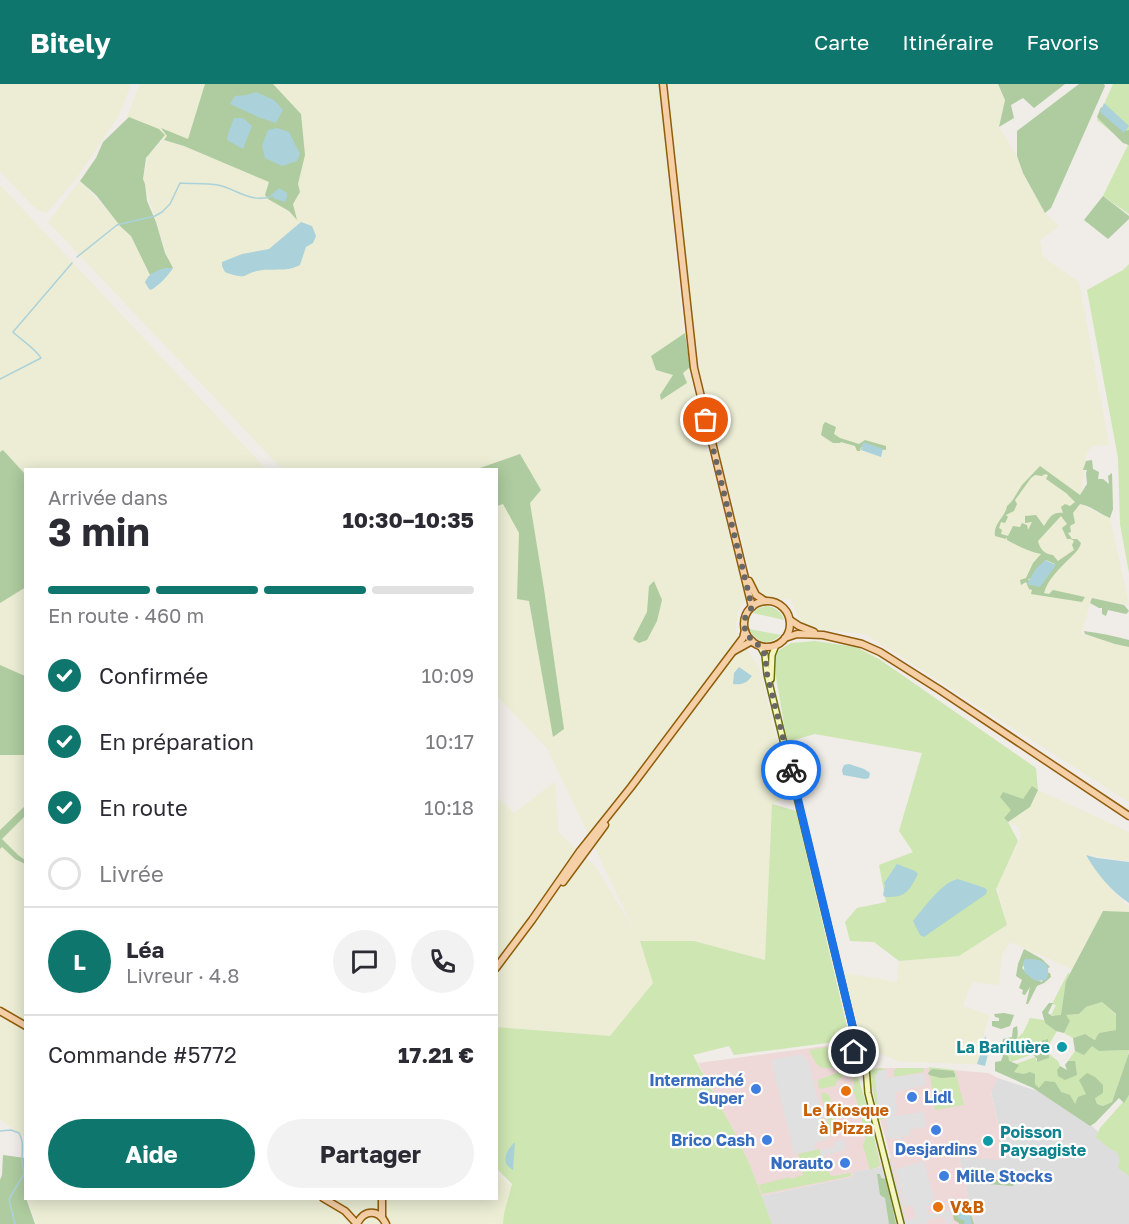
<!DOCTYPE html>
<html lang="fr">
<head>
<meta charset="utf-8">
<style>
	body { margin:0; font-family:"Golos Text",sans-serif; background:#f2f2f3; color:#2b2b33; height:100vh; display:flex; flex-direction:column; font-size:22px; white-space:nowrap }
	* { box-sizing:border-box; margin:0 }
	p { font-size:20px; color:#7c7c81 }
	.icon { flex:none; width:33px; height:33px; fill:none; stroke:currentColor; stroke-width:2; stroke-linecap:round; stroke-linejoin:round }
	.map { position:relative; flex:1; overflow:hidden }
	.details { position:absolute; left:24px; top:384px; width:474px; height:732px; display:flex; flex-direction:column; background:#fff; border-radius:0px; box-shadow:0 3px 15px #0003 }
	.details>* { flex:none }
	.pin { position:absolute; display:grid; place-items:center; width:51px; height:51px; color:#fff; margin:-26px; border:3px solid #fff; border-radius:50%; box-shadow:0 2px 6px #0007 }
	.courier { position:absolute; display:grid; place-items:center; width:60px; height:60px; margin:-30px; border:4px solid #1a73e8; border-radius:50%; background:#fff; color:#222; box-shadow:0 2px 8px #0007 }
	.overview em { font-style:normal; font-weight:700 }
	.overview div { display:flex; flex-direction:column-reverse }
	.overview { display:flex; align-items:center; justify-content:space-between; height:102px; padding:0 24px }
	h1 { font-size:39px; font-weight:700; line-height:45px }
	.bar { display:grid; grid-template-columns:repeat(4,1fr); gap:9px 6px; align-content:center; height:72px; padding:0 24px }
	.bar i { height:8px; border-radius:4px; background:#e1e1e2 }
	.bar .selected { background:#0f766e }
	.bar p { grid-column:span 4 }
	.line { display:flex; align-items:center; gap:15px; padding:0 24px; border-top:2px solid #e1e1e2 }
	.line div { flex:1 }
	.round { display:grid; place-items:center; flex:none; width:63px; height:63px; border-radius:32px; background:#f2f2f3 }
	ol { padding:0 24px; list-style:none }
	li { display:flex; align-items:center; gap:18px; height:66px }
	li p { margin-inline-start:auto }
	li .icon { padding:6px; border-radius:50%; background:#0f766e; color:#fff; stroke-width:4 }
	li:last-child { color:#7c7c81 }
	li i { width:33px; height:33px; border:3px solid #e1e1e2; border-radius:50% }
	.button { display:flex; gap:12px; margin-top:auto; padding:12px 24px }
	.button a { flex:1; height:69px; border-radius:36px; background:#0f766e; color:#fff; font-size:24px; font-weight:700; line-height:69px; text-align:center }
	.button a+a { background:#f2f2f3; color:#2b2b33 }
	header { display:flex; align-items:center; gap:36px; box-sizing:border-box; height:84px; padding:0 30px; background:#0f766e; color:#fff }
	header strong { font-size:28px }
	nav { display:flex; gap:33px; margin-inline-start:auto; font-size:21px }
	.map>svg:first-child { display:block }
	.residential { fill:#dedddd }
	.commercial { fill:#efd8d8 }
	.farmland { fill:#ecedd4 }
	.grass { fill:#cee6b1 }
	.forest { fill:#aecc9f; fill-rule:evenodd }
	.parking { fill:#e0e0e0 }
	.water { fill:#abd2da }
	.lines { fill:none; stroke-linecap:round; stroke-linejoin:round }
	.stream { stroke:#abd2da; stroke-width:1.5 }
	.secondary-casing { stroke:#6b700d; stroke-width:8 }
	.primary-casing { stroke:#905d0b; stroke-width:9 }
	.secondary { stroke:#f5f5bf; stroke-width:5 }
	.primary { stroke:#f5cfa6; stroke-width:6 }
	.done { stroke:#696766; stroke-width:6; stroke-dasharray:0 10.8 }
	.route { stroke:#1a73e8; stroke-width:8 }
	.culture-dot { fill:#0f9aa8; stroke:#fff; stroke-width:2 }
	.shop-dot { fill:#3f7fe0; stroke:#fff; stroke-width:2 }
	.food-dot { fill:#e8710a; stroke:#fff; stroke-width:2 }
	.labels { text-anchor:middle; stroke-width:4.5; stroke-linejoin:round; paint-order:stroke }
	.culture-label { font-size:16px; font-weight:bold; fill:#0d838f; stroke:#fff; text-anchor:end }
	.shop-label { font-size:16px; font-weight:bold; fill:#366cbe; stroke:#fff; text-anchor:end }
	.food-label { font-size:16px; font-weight:bold; fill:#c56008; stroke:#fff }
</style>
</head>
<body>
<header>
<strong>Bitely</strong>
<nav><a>Carte</a><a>Itinéraire</a><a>Favoris</a></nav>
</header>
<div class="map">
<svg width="1129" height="1140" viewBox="0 0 1129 1140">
	<rect width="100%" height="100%" fill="#f0ece7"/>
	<g class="residential">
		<polygon points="998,994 1043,1009 1092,1042 1129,1076 1129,1140 975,1140 959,1073 1000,1047 991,1008"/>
		<polygon points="891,1074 907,1140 772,1140 761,1112 852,1093 853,1088 882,1083 882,1076"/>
	</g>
	<g class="commercial">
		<polygon points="847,959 882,1083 853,1088 852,1093 761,1112 750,1081 735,1049 698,979"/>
		<polygon points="876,984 928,984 988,989 998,994 991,1009 1000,1048 1000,1076 959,1073 975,1140 907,1140 891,1074 868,992"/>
	</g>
	<g class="farmland">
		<polygon points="0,0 131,0 119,31 75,96 46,129 37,126 0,87"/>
		<polygon points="140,0 659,0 683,245 691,293 708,367 745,514 737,530 736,547 738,553 759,583 790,712 772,720 765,876 694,857 640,858 653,899 610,952 497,943 497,713 514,729 555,698 558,748 596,783 635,848 547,664 497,612 496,386 282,385 48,138 80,97 131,152 149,189 151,205 172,187 143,95 148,71 162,57 161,45 127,33"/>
		<polygon points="664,0 997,0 1005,16 999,43 1017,72 1023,89 1045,129 1059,142 1040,156 1043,173 1079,198 1109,361 1091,362 1086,372 1080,420 1110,434 1129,521 1092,514 1081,550 1129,561 1129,718 865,550 818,545 799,536 791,516 756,511 700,293 694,255"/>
		<polygon points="0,101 266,385 26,386 25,1092 24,1053 0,1035"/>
		<polygon points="1038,706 1129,748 1129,777 1086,771 1112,806 1129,823 1129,828 1101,830 1072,885 1010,858 1002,870 999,901 972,898 963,922 989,931 977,980 900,978 864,962 844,889 897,898 899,877 959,872 1007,841 997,802 1021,754 1019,743 1008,738 1030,723"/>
		<polygon points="497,1088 510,1102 505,1140 37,1140 27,1115 496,1114"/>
	</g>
	<g class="grass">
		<polygon points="1113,0 1129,0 1129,130 1103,112 1128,61 1097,36"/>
		<polygon points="1129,180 1129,489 1120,440 1118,374 1087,206 1123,186"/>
		<path d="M766 522C775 523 781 527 784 536L753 529 756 525Z"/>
		<path d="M749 545 781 551C769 562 757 560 749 545Z"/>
		<polygon points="815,557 856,563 879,575 1036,684 1038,706 1023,715 1004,734 1008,738 1018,757 996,805 1007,841 959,872 899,877 874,858 850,857 845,838 857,824 886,818 879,781 913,768 899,747 922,669 815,650 787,658 776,593 776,568 791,559"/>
		<polygon points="772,720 796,727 850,956 734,971 729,962 693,971 735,1049 750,1081 772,1140 503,1140 504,1130 512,1100 497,1085 496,943 610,952 653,899 640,857 694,857 765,876"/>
		<polygon points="1068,889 1070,890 1066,897 1066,931 1079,930 1086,923 1102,918 1116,931 1117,946 1099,949 1096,956 1085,950 1073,954 1064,949 1070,937 1051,931 1056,921 1052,920"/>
		<polygon points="1030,934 1044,936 1045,939 1057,947 1048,962 1048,956 1030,967 1033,970 1011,978 1009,977 1008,968 1013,966 1017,954 1023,949"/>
		<path d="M852 959C852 964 851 969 848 973 842 980 829 987 820 983 815 979 812 972 809 966Z"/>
		<polygon points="1092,961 1099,967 1129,966 1128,973 1112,1018 1103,1022 1097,1020 1095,1014 1087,1011 1075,1020 1039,1004 1024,990 1014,988 1018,981 1016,980 1035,973 1037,978 1049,974 1049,970 1058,977 1060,982 1057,986 1066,996 1075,977 1068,977 1075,967 1084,970"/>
		<polygon points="929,983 955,986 964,1021 935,1026"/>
		<polygon points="881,984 886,986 877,987 878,990 875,991 879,1029 883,1029 884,1035 878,1036 870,986"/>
		<polygon points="898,984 922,984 924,986 924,988 894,993 894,986"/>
		<polygon points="847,985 857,990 870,1032 880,1082 870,1086 863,1061 866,1053 860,1028 853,1005 854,1002 853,994 846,990 837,997 835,1002 819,1005 818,996"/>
		<path d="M823 1008 829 1011C833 1024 838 1036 834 1049L830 1048 821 1010Z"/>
		<polygon points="1129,1011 1129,1092 1118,1084 1120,1076 1117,1068 1109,1064 1096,1053 1100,1044 1123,1018 1124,1018"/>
		<polygon points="819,1065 824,1084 828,1084 830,1091 833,1092 850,1089 851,1092 762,1110 759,1101 790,1093 791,1095 803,1091 798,1070"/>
	</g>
	<g class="forest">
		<polygon points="205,0 273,0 301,30 305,71 298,100 300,108 293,120 297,136 289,127 268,115 265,111 269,98 184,62 164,56 167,52 161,44 188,55"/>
		<polygon points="998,0 1065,0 1034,24 1023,14 1011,21 1014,34 999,43 1005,16"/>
		<polygon points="1079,0 1104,0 1105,2 1051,124 1045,129 1023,89 1017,72 1017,47"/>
		<polygon points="1101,23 1125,47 1129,46 1129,61 1123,59 1097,33"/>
		<polygon points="129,33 159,45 165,51 146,74 143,95 145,100 147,117 156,138 165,169 173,184 160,186 150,191 131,152 121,143 96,111 80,97 96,74 103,58"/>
		<polygon points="1103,112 1129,132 1129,135 1108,155 1084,136"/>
		<polygon points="685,249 690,283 683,289 687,299 661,316 660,311 673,291 656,286 651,272"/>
		<polygon points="825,338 836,343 834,350 840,354 859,360 865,356 886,362 886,366 861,363 860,367 857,367 855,362 841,358 840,359 833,359 821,351 823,341"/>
		<polygon points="3,366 25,390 26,503 0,519 0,368"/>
		<polygon points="520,370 541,406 530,419 544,505 564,645 553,653 529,517 517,515 519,449 503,420 497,422 496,386 477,385"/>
		<path d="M1092 376 1093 385 1099 388 1098 395H1103L1109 400 1108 392 1112 389 1113 425 1110 434C1100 430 1091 422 1080 420L1073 429 1075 439 1070 442 1071 448 1068 449 1072 455H1077L1081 459C1079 466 1075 469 1070 474 1061 483 1047 496 1044 509L1049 510 1053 506 1085 513 1082 518 1031 510 1032 506 1029 505 1026 498 1021 501 1020 496 1026 494 1033 479 1041 470C1029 468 1018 462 1007 456V453L1006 455 995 452C993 439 1005 434 1007 422L1012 417 1022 401 1040 382 1080 411 1087 400 1086 389 1087 386H1083L1086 377ZM1045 390 1048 391 1046 395 1066 409 1075 418 1070 422 1065 420 1061 423 1063 429C1053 427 1049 434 1044 442L1036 431 1025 432V439L1032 438 1028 446 1027 441 1022 439 1020 443 1013 442 1008 452 1001 450 1002 446 999 444 1001 438 1005 439 1008 433 1006 431 1014 427 1017 420 1015 416 1031 394 1035 391 1042 392ZM1061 432 1067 440 1062 444 1067 455H1071L1074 457 1072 461 1074 466 1058 477 1053 471C1045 470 1040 466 1038 457ZM1046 476 1055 480 1033 501H1030L1032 500 1028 495 1034 494Z"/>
		<polygon points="654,497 662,516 657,537 647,556 639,559 633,555 647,528 649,502"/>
		<polygon points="1092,514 1124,521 1129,527 1126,530 1108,526 1106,532 1102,530 1102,524 1099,524 1090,519"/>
		<path d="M1084 547C1100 549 1114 552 1129 556V563L1115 560 1085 550Z"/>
		<polygon points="0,581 25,592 25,671 0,671"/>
		<polygon points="1032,702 1038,706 1030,723 1008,738 1004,734 1011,726 1000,713 1003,708 1023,715"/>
		<polygon points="25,722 25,732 2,755 18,771 25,776 25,780 15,775 2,763 0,765 0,746"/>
		<polygon points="1103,827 1129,828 1129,966 1099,967 1092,962 1084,971 1075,967 1073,954 1085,950 1095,956 1099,949 1116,946 1116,930 1102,918 1086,923 1079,930 1066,931 1070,937 1064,949 1056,947 1045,939 1042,928 1049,919 1053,919 1048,929 1052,932 1061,931 1066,897"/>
		<polygon points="1024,865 1042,875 1050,883 1046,885 1026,876 1022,884 1032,894 1042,898 1045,889 1050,889 1051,893 1044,899 1037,902 1028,920 1026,920 1030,903 1025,911 1022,910 1023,906 1019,904 1022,896 1016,892 1018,880"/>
		<polygon points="1004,929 1014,931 1010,942 1001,945 992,942 992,937 999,937 999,934 995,933 994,930"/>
		<path d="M1017 942C1019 951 1017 963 1008 968L1009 977 1019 981 1014 988 1024 990 1030 988 1035 990V1000L1039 1004 1045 997 1055 998 1061 1008 1070 1011 1075 1020 1078 1013 1086 1010 1079 996 1087 989 1095 993 1103 1001V1009L1095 1014 1097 1020 1103 1022 1112 1018 1129 969V1011L1124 1019 1119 1014 1095 1039 1090 1042 1033 1004 995 987V978L1001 977 1003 972 1000 969 1003 955 1012 953 1013 944Z"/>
		<polygon points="1048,955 1049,974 1037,978 1037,975 1030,967 1042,957"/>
		<polygon points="1068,977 1075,977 1077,991 1065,996 1058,992 1057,986 1060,982 1067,986 1065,981"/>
		<polygon points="932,985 953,987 955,990 955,993 941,994 929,991 928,989"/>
		<polygon points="3,1071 25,1074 26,1114 35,1140 0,1140 0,1096 2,1091"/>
		<polygon points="877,1090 880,1090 881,1094 886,1095 896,1140 889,1140 885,1114 880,1111"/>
		<polygon points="987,1095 1013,1097 1014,1100 1013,1102 987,1100 985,1098"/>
		<polygon points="967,1117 974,1140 959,1140 959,1139 954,1136 951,1121"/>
	</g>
	<g class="parking">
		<polygon points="802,970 808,976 828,1055 814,1059 815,1066 794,1070 771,976"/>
		<polygon points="886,986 888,994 924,989 926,1001 895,1008 897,1027 896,1030 894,1031 894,1032 924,1028 926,1043 910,1045 910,1051 901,1053 905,1071 901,1071 898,1054 890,1055 886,1052 885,1046 888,1045 884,1029 879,1030 875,990 878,990 877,987"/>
		<polygon points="844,1055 846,1066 825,1071 828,1084 824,1085 820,1066 835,1063 834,1058"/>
		<polygon points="924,1077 935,1119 927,1122 929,1130 950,1126 953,1140 946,1140 944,1132 928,1136 928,1139 923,1140 906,1140 906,1138 915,1133 913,1121 907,1123 904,1121 896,1085"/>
	</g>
	<g class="water">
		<polygon points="256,8 274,16 283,26 276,39 258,33 230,20 235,12 247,11"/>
		<polygon points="1104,19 1129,42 1124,49 1100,28"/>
		<polygon points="234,34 243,34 252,42 243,65 227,56 228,50"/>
		<polygon points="277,44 289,48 300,70 297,77 282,82 265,74 262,62 268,46"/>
		<polygon points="279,104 287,109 287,113 285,118 275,115 271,111"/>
		<path d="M301 138 312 142 316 152 313 159 306 163 300 181C286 189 269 183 253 188 250 189 247 191 244 192 238 193 230 190 225 188L222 182V178L242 170 269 165Z"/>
		<path d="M166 184H173C169 191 158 202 151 206L149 205 145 198C149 189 157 186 166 184Z"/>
		<polygon points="863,358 883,365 881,373 861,366"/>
		<polygon points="1045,476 1056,481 1040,503 1027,500 1035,486"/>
		<path d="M739 583 752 592C747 599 742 601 733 600L734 589Z"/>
		<polygon points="849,680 864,685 870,689 869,694 865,695 843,691 842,686 844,681"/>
		<path d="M1086 771 1097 774 1129 778V819C1110 806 1097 790 1086 771Z"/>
		<path d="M897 780 915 787 918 790C909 807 906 814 885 813L883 811 885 802 884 799Z"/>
		<path d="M958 795 985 804 987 806 986 810 924 853 920 851 913 837C923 825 943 797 958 795Z"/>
		<path d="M1025 875C1040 874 1054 879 1046 896L1036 897 1025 889 1023 879Z"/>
		<polygon points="985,952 990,962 985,982 977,980 984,959"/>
		<path d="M514 1059H515L513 1086C500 1079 506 1067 514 1059Z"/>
		<polygon points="967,1118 972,1140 964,1140 965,1137 958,1134 956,1121"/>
	</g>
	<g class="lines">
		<g class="stream">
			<path d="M77 173 117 141 155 132 162 128 170 120 180 99C192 100 206 99 218 101 237 105 251 120 272 112"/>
			<path d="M0 295 41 274C36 265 21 256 13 248L72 179"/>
			<path d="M0 1047 11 1046 19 1049C24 1058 22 1065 22 1075 21 1080 24 1085 24 1090L9 1115 15 1140"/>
		</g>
		<g class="secondary-casing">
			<g id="secondary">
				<polyline points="760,562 765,571 767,590 853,944 854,968"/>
				<polyline points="771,595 772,571 776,561"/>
				<circle cx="859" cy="976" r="9"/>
				<polyline points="866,983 868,1009 901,1140"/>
			</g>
		</g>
		<g class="primary-casing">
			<g id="primary">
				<polyline points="663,0 694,284 752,523"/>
				<polyline points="749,497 756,511 765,517"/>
				<circle cx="767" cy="540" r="23"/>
				<polyline points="790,536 799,542 814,548"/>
				<polyline points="785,554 797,550 823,551 862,560 880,568 940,606 1129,732"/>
				<polyline points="734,567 752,557"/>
				<polyline points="563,798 605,741"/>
				<polyline points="496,884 532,836 580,767 631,703 743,554 745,546"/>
				<polyline points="0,927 26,942"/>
				<polyline points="323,1114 345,1127 357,1140"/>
				<polyline points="382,1114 382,1133"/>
				<path d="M357 1140C364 1125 379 1125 386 1140"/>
			</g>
		</g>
		<use href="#secondary" class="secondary"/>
		<use href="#primary" class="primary"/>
	</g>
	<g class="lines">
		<polyline class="done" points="706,336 752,523 745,534 745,546 752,557 760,562 765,571 767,590 791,686"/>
		<polyline class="route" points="791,686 853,944 854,968"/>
	</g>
	<g class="culture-dot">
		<circle cx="1062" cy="963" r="6"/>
		<circle cx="988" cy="1057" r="6"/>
	</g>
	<g class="shop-dot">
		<circle cx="756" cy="1005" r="6"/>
		<circle cx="912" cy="1013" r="6"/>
		<circle cx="936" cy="1046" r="6"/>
		<circle cx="767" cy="1056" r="6"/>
		<circle cx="845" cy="1079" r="6"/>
		<circle cx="944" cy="1092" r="6"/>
	</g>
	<g class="food-dot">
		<circle cx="846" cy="1007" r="6"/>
		<circle cx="938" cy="1123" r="6"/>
	</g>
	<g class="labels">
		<g class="culture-label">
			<text x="1050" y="969">La Barillière</text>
			<text x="1000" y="1054" text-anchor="start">Poisson<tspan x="1000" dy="18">Paysagiste</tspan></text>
		</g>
		<g class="shop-label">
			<text x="744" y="1002">Intermarché<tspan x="744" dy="18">Super</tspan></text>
			<text x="924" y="1019" text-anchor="start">Lidl</text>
			<text x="755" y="1062">Brico Cash</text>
			<text x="936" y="1071" text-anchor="middle">Desjardins</text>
			<text x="833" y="1085">Norauto</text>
			<text x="956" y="1098" text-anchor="start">Mille Stocks</text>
		</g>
		<g class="food-label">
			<text x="846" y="1032">Le Kiosque<tspan x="846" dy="18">à Pizza</tspan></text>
			<text x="950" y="1129" text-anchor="start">V&amp;B</text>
		</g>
	</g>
</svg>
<div class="pin" style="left:706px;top:336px;background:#ea580c"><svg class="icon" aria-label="bag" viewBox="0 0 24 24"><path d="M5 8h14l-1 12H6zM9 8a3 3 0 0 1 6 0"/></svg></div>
<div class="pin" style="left:854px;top:968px;background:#1f2937"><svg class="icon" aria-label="home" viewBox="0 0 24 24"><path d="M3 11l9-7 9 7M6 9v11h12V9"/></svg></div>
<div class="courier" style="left:791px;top:686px"><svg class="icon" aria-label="bike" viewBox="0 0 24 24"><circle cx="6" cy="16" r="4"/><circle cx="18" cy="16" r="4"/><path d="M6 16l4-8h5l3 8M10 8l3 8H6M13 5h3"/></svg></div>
<section class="details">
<div class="overview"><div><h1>3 min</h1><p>Arrivée dans</p></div><em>10:30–10:35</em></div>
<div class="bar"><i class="selected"></i><i class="selected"></i><i class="selected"></i><i></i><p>En route · 460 m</p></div>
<ol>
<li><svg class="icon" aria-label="check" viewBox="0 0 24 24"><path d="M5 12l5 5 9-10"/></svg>Confirmée<p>10:09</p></li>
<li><svg class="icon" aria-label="check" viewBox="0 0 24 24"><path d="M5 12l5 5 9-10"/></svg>En préparation<p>10:17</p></li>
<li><svg class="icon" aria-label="check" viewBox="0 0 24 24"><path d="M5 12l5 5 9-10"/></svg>En route<p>10:18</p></li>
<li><i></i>Livrée</li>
</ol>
<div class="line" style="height:108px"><b class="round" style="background:#0f766e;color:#fff">L</b><div><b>Léa</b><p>Livreur · 4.8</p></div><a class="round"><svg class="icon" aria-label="chat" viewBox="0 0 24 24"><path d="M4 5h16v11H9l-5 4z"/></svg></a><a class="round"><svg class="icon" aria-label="phone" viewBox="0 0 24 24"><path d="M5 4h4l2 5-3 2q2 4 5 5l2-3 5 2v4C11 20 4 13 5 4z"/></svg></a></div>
<div class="line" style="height:78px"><div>Commande #5772</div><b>17.21 €</b></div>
<div class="button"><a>Aide</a><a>Partager</a></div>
</section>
</div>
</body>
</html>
